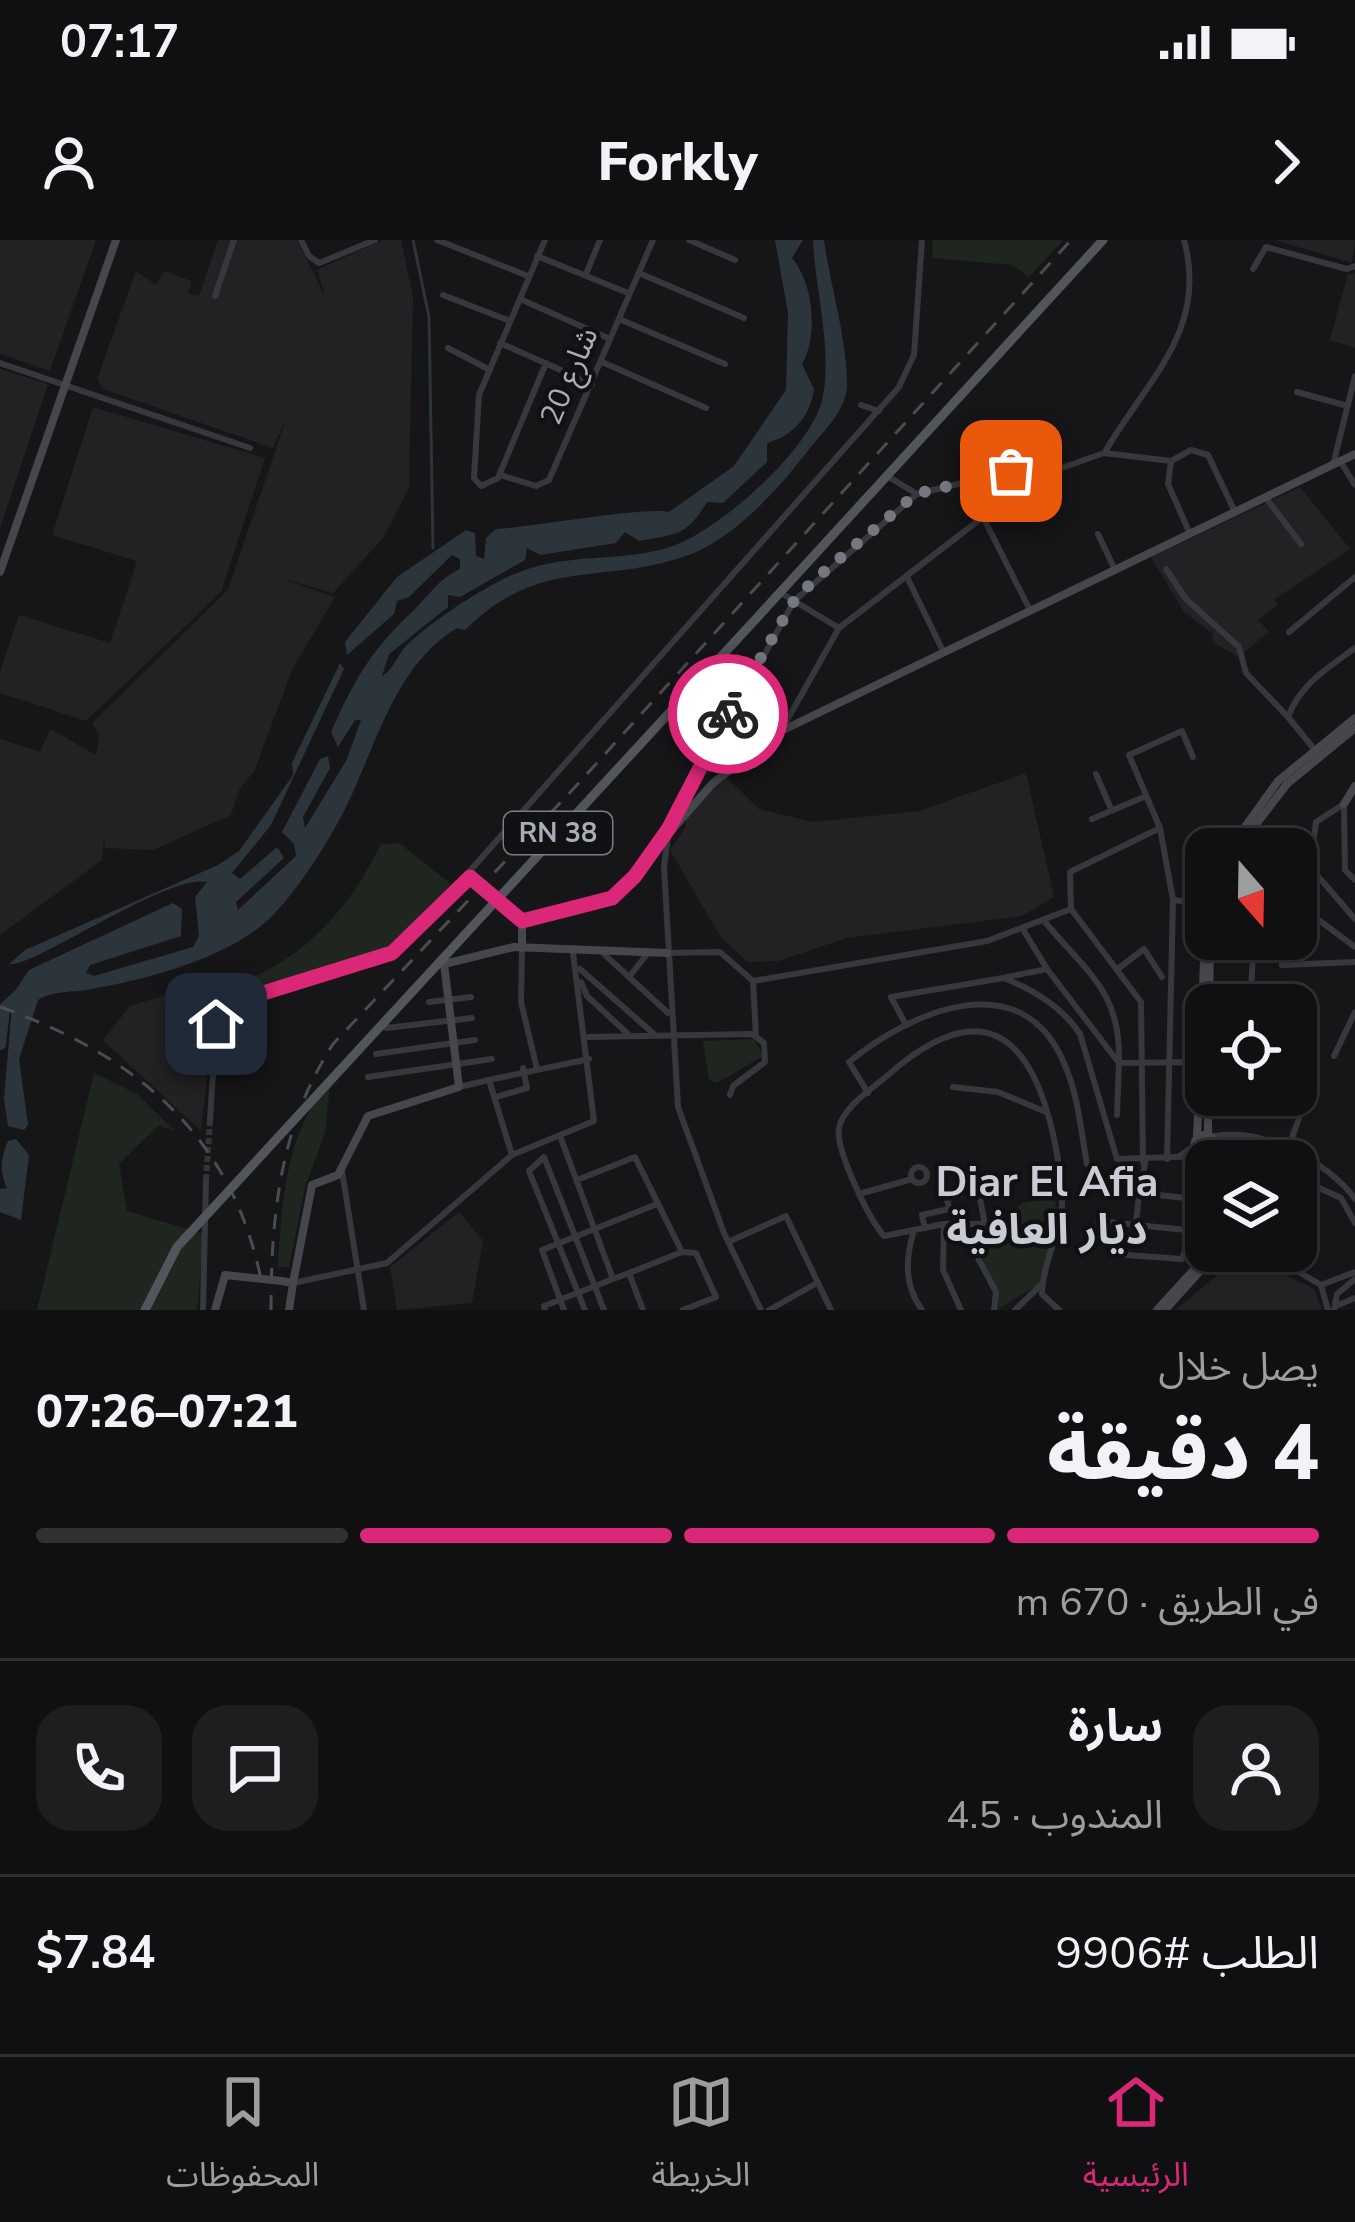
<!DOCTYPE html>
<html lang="ar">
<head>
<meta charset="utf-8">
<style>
	body { margin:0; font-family:"Nunito Sans","Noto Sans Arabic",sans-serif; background:#1e1e20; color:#f1f3f6; direction:rtl; height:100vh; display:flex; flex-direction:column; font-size:45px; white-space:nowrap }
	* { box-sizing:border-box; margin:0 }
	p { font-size:39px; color:#9c9d9f }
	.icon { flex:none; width:66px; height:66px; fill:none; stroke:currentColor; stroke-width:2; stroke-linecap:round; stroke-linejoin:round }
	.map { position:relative; height:1070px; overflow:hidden; direction:ltr }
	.sheet { display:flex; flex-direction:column; background:#101012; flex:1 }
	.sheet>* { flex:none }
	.needle { width:78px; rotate:160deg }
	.controls { position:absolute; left:1185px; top:588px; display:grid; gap:24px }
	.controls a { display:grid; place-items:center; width:132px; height:132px; border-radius:24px; background:#101012; box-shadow:0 3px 9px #0004,0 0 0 3px #303032; font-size:60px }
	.pin { position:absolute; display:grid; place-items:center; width:102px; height:102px; color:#fff; margin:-51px; border-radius:24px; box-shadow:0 6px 18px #0006 }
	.courier { position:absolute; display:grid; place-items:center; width:120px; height:120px; margin:-60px; border:9px solid #db2777; border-radius:50%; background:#fff; color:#222; box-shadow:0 3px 15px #0007 }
	.summary em { font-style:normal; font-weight:800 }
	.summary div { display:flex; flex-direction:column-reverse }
	.summary { display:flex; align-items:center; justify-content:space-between; height:204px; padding:0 36px }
	h1 { font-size:78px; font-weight:800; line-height:90px }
	.bar { display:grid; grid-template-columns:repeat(4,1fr); gap:18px 12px; align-content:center; height:144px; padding:0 36px }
	.bar i { height:15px; border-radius:9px; background:#303032 }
	.bar .on { background:#db2777 }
	.bar p { grid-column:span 4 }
	.line { display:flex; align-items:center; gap:30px; padding:0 36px; border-top:3px solid #303032 }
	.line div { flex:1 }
	.round { display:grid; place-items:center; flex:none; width:126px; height:126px; border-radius:36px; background:#1e1e20 }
	.status { display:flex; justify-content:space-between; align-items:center; height:84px; padding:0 60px; background:#101012; direction:ltr }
	.status svg { height:33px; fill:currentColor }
	header { display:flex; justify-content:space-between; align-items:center; height:156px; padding:0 36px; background:#101012; font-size:54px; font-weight:800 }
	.tabs { display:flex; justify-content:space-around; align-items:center; height:168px; border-top:3px solid #303032; background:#101012; font-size:33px; color:#9c9d9f }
	.tabs a { display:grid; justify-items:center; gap:6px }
	.tabs .on { color:#db2777 }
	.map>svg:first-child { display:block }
	.built { fill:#222225 }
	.green { fill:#1e261f }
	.water { fill:#2c353c }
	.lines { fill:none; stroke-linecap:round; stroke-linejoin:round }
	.stream { stroke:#2c353c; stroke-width:3 }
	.river { stroke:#2c353c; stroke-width:12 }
	.street-tunnel { stroke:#333438; stroke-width:6; stroke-dasharray:6 3; stroke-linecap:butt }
	.street { stroke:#37383d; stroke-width:6 }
	.secondary { stroke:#45474d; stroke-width:8 }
	.primary { stroke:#53555c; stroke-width:9 }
	.rail { stroke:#4a4c52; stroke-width:3; stroke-dasharray:15 12; stroke-linecap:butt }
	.secondary-bridge { stroke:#45474d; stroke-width:8 }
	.primary-bridge { stroke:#53555c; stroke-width:9 }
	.done { stroke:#757880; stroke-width:12; stroke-dasharray:0 21.6 }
	.route { stroke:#db2777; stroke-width:15 }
	.labels { text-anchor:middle; stroke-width:9; stroke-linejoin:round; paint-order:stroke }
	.shield { fill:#111113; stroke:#7b7e86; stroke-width:3 }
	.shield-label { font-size:27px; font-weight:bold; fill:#a8adb8 }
	.street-label { font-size:30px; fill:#a8adb8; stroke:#111113 }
	.district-label { font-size:42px; font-weight:bold; fill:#c9ccd4; stroke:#111113 }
</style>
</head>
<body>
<div class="status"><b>07:17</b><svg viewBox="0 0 49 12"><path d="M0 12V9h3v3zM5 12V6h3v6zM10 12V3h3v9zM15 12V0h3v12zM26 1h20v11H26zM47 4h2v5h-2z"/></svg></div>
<header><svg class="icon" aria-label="forward" viewBox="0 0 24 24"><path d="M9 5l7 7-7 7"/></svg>Forkly<svg class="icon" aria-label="person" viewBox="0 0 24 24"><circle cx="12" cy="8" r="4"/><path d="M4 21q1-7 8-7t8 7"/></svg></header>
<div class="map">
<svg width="1355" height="1070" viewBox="0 0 1355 1070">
	<rect width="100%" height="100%" fill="#161618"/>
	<g class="built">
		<polygon points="0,0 96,0 50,131 0,114"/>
		<polygon points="218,0 297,0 325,56 317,30 382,0 401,0 413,57 409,248 383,298 333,353 277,337 335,357 292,430 254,532 240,548 231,575 153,610 105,608 104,597 102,620 0,695 0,499 40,512 50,489 96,515 99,494 92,483 228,350 287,176 273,208 103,149 97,139 136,31 156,45 164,31 192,41 188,53 199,56"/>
		<polygon points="1355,0 1352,23 1278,1 1278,0"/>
		<polygon points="1348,33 1355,34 1355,108 1330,100"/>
		<polygon points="0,129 48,144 0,288"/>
		<polygon points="93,167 265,218 221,352 86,481 0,453 0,432 19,375 110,403 137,321 52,295"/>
		<polygon points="1300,247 1350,309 1275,359 1278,365 1258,380 1269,392 1238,417 1213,402 1213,394 1184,372 1151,317"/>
		<polygon points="1026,533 1054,657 1022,676 847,698 779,721 747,722 720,696 670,610 686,587 686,571 726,537 759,569 813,582 919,571"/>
		<polygon points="205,743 214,777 201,891 103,800 130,766"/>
		<polygon points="459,972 483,1001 472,1063 397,1070 390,1027"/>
		<polygon points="1233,1022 1283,1033 1314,1049 1322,1070 1175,1070"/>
	</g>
	<g class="green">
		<polygon points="933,0 1063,0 1029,37 1012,25 932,18"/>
		<path d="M399 603 451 644 409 694 376 716 224 763 220 751C299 723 344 679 381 604Z"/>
		<polygon points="754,799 763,816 717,843 709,839 703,801"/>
		<polygon points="94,833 137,854 175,891 159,885 119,924 127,971 204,994 197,1070 37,1070"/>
		<path d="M330 844 325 893 305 947 289 1027H278C282 967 285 889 330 844Z"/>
		<path d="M1054 957 1059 978 1039 1044 997 1070C1004 1044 978 1029 981 1003L1022 963Z"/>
	</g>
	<g class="water">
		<path d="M775 0H803L792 18C813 42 819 96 802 124L814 149C810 178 792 196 767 203V222L723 263 707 262C687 295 679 294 639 301L625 292 616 303 540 315 527 308 525 320 460 357 448 355V367L389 414 382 436C393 431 398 413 409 403 433 380 486 345 517 333 567 312 620 323 670 307 718 292 815 206 823 156 832 105 815 50 813 0H824C830 44 848 103 847 146 846 170 824 191 810 208 779 248 735 299 686 316 600 346 541 315 465 390L457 388C396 424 376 505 347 565 330 600 297 652 269 679 227 718 149 739 91 749 73 753 54 750 38 760L19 819 28 885 24 890 8 886 4 858 12 767 0 778V773L29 730 173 663 182 669 181 696 90 725 86 733 94 736 193 707 199 696 195 657 207 642C167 633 32 729 9 724L25 710 218 625 239 611 293 535 292 523 340 423 344 429 271 585 232 633 240 639 277 607 284 618 236 662 238 670 296 616 294 604 282 592 320 519 328 516 330 528 303 577 305 588 346 521 361 480H355L338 507 331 492C354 441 370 411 411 373 428 357 438 339 460 329V319L452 315 409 357 397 361 394 374 347 415 345 402 397 337 466 290 475 293 476 316 484 319 486 298 496 289C530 287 649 266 669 272L734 226 786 150 788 73Z"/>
		<path d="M16 899 29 915 21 980 0 972V949L7 948C0 932 0 919 8 901Z"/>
	</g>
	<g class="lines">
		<polyline class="stream" points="413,0 429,77 433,308"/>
		<polyline class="river" points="0,804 4,769 18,756"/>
		<polyline class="street-tunnel" points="206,940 210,881"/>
		<g class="street">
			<polyline points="301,0 309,16 319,23 375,0"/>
			<polyline points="437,0 528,36"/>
			<polyline points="545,0 479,155 474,238 481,246 498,238 546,123"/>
			<polyline points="689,0 735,20"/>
			<polyline points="537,16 628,53"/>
			<polyline points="1253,29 1266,7 1347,29 1355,26"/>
			<polyline points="639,33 744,78"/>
			<polyline points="586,34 600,0"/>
			<polyline points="443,55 510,81"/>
			<polyline points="215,56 234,0"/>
			<polyline points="520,59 610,99"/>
			<polyline points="619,79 725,124"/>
			<polyline points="500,103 592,144"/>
			<polyline points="448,108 490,130"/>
			<polyline points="602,122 706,168"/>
			<polyline points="0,123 250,208"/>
			<polyline points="1297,152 1348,166"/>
			<polyline points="861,165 879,171"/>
			<path d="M1105 212C1145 142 1209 91 1184 0"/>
			<polyline points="1171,221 1191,210 1208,215 1235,272"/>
			<polyline points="1171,221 1168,244 1190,294"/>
			<polyline points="1340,221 1355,245"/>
			<polyline points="1333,225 1355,136"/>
			<polyline points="500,235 536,246 549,240 653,0"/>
			<polyline points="887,236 917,254 1011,231 1047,232"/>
			<polyline points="1266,258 1301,304"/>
			<polyline points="983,277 1030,370"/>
			<polyline points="1098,294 1114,328"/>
			<polyline points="1166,329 1186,359 1239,407 1246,433 1288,477"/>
			<polyline points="907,337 944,413"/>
			<polyline points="781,353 839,388"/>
			<polyline points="1289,392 1355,337"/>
			<polyline points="781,491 839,388 983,277 1056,230 1104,213 1171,221"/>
			<path d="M1314 509 1288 477C1300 444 1328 428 1355 408"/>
			<polyline points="1193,517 1182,491 1129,515 1160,588 1173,660 1206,664"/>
			<polyline points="1096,534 1112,571"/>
			<polyline points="1344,564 1316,582 1310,627 1355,679"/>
			<polyline points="1344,564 1345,630 1355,640"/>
			<polyline points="1092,579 1146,556"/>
			<polyline points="470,637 522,681"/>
			<polyline points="1296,663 1355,707"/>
			<polyline points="1071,669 1141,762 1143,922"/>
			<polyline points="1296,678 1311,678"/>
			<path d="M1045 682C1088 734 1121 751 1119 823L1199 822"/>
			<polyline points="1024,691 1047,729"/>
			<polyline points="522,708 521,762 537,829"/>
			<polyline points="667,713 720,712 753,741 987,701 1071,669 1070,632 1160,588"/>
			<polyline points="604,714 668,773"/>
			<polyline points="1282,725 1355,722"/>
			<polyline points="1119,728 1144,709 1162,737"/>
			<polyline points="580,729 654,794"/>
			<polyline points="629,737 648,713"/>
			<polyline points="1007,737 1047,729 1119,823 1117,875"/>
			<polyline points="753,741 756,796"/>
			<polyline points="581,742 587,756 628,794"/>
			<polyline points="429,762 471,757"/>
			<polyline points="1250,765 1254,699"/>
			<path d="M905 783 891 757 1003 738C1033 749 1063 768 1080 794L1117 919 1200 916"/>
			<polyline points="386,788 472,778"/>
			<polyline points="588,797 752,794 764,803 765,822 733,846 730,855"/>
			<polyline points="376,814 475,800"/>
			<polyline points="1334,816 1355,772"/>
			<polyline points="368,837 492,819"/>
			<polyline points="489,840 589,819"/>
			<polyline points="459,847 489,840 512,915"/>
			<polyline points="953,847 998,852 1046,872"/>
			<path d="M868 853 849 822C910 772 1021 722 1064 823 1078 854 1081 891 1087 924"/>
			<polyline points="496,857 527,848 523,828"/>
			<polyline points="210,881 216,784 222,769 364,725 405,704 899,147 914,115 922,0"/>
			<polyline points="560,896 613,1039 629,1033 643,1070"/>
			<path d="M1211 897C1257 884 1329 922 1355 959"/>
			<polyline points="1288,909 1311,844 1296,835"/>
			<polyline points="1178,917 1194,906"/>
			<polyline points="1167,919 1173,660"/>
			<circle cx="919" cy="935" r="8"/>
			<polyline points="342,931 364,1070"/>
			<polyline points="1296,937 1341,958 1355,983"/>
			<polyline points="577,940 635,917 682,1012"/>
			<polyline points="859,954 912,939"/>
			<polyline points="1141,954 1145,922"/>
			<polyline points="1098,981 1206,992"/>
			<polyline points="944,984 943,1030 961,1070"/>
			<path d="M985 984H944L884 996C869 979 835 909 839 888 843 867 873 848 888 835 1008 730 1048 834 1062 947 1066 985 1043 1017 1042 1054L1059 1070"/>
			<polyline points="985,984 978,1018 996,1052 994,1070"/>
			<polyline points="925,988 922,975 949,969 947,959 960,955 958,944 976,939 985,984"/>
			<path d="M914 990C906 1017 903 1044 922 1070"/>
			<polyline points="728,1002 786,976 831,1070"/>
			<polyline points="1228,1011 1286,1029"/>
			<polyline points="1263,1011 1321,1045 1328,1070"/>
			<polyline points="1126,1015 1182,1019 1192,991 1186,958 1139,953 1136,985"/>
			<polyline points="629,1033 682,1012 696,1013 716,1057 683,1070"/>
			<polyline points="293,1043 387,1023 512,915 594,881 573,713"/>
			<polyline points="1321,1045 1355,1032"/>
			<polyline points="1338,1065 1355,1058"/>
			<polyline points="203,1070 206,940"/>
			<polyline points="545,1070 544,1066 613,1039"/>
			<polyline points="564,1070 542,1010 657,964"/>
			<polyline points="585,1070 529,931 544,917 604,1070"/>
			<polyline points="761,1070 724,993 678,867 664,627 669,588 794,361 917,254"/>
			<polyline points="769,1070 815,1044"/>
			<polyline points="1015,1070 1043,1043"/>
			<polyline points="1334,1070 1337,1054 1355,1039"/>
		</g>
		<g class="secondary">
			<polyline points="0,332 116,0"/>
			<polyline points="1344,564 1355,546"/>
			<polyline points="1229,609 1278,541 1355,478"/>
			<polyline points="1237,609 1287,544 1355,488"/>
			<polyline points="522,708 522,681 612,658 713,543 781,491 1355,214"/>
			<polyline points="1209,765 1210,699"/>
			<polyline points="1208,855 1208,895"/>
			<circle cx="1205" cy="906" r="11"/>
			<polyline points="1197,898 1206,671"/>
			<polyline points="1201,916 1206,950"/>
			<polyline points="282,1041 293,1043 289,1070"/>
			<polyline points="293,1043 312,945 338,935 368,876 459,847 444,724 514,707 667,713"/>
			<polyline points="1157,1070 1211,1011"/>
			<polyline points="1165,1070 1218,1011"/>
		</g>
		<polyline class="primary" points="764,370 1103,0"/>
		<g class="rail">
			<path d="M0 767C136 815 233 896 262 1044"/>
			<path d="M271 1070C271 975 280 886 333 804L576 546 1071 0"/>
		</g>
		<polyline class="secondary-bridge" points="215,1070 225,1035 282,1041"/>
		<polyline class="primary-bridge" points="145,1070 177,1007 764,370"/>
	</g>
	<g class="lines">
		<polyline class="done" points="728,474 794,361 813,341 916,254 1011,231"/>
		<polyline class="route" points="216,784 231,763 392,713 470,637 522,681 612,658 635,636 669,588 728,474"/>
	</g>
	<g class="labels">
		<rect class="shield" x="504" y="572" width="108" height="42" rx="9"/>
		<g class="shield-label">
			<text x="558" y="602">RN 38</text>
		</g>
		<g class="street-label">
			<text transform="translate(569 136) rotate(-67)" y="10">شارع 20</text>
		</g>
		<g class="district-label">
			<text x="1047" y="956">Diar El Afia<tspan x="1047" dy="48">ديار العافية</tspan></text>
		</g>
	</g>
</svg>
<div class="controls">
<a><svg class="needle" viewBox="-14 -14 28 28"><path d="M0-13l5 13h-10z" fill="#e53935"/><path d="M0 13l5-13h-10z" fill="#9c9d9f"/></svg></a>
<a><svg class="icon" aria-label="locate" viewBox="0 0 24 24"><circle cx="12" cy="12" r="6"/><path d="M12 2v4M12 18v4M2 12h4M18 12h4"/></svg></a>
<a><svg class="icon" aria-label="layers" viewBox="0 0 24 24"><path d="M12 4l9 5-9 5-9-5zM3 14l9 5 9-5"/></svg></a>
</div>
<div class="pin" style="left:1011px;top:231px;background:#ea580c"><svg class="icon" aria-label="bag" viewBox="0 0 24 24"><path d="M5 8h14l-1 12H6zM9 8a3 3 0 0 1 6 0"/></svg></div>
<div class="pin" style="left:216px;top:784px;background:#1f2937"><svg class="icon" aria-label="home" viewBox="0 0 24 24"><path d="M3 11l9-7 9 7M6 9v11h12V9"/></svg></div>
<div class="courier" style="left:728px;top:474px"><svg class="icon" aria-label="bike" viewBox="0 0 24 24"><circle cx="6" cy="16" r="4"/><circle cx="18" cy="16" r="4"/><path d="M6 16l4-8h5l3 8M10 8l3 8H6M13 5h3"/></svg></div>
</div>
<section class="sheet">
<div class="summary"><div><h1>4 دقيقة</h1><p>يصل خلال</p></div><em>07:21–07:26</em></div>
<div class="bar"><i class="on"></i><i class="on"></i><i class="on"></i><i></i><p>في الطريق · 670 m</p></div>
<div class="line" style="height:216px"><a class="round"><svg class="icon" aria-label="person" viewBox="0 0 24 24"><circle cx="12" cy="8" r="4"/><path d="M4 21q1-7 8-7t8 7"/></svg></a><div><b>سارة</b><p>المندوب · 4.5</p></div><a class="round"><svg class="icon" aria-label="chat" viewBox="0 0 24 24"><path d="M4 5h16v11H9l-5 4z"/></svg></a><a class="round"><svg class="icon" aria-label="phone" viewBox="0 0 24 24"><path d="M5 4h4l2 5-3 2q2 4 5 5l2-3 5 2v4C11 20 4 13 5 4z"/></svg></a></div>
<div class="line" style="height:156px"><div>الطلب #9906</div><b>$7.84</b></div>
</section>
<nav class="tabs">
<a class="on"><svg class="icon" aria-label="home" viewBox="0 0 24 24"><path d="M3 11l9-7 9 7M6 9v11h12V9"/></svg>الرئيسية</a>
<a><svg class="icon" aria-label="map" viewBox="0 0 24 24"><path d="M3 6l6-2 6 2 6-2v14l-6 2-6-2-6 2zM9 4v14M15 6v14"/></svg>الخريطة</a>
<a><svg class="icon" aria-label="saved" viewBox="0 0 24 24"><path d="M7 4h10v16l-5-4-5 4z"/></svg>المحفوظات</a>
</nav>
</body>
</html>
